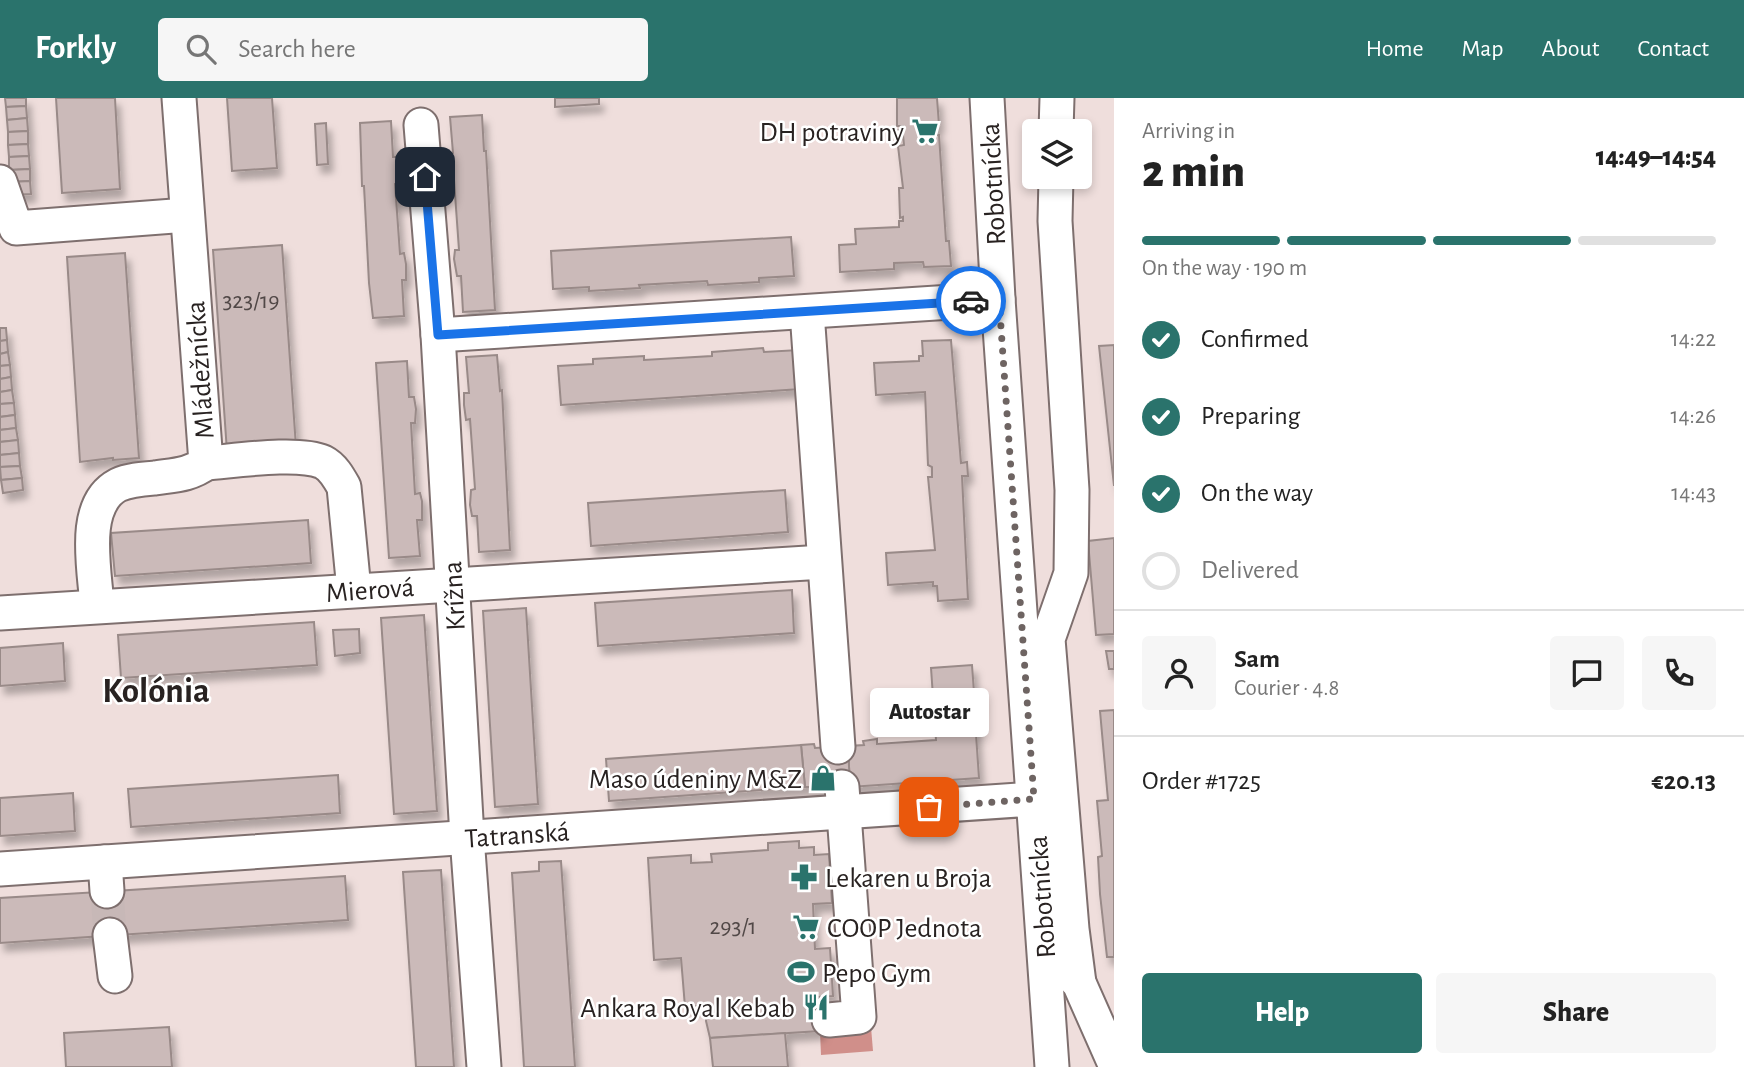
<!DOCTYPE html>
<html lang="en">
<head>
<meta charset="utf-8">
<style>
	body { margin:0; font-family:"Alegreya Sans",sans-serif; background:#f6f6f6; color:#222; height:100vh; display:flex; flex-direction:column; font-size:26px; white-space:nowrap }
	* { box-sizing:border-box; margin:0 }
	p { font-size:23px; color:#767676 }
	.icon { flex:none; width:38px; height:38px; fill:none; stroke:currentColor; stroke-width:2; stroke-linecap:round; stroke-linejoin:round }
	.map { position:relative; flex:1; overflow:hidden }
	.side { display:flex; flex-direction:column; background:#fff; width:630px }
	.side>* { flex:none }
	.controls { position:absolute; left:1022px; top:21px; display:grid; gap:14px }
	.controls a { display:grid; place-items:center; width:70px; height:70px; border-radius:7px; background:#fff; box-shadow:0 4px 10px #0003; font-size:35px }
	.pin { position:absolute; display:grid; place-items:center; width:60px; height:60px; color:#fff; margin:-30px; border-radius:14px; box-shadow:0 4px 10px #0006 }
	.courier { position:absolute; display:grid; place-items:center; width:70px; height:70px; margin:-35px; border:5px solid #1a73e8; border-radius:50%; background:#fff; color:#222; box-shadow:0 2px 9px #0007 }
	.bubble { position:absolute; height:49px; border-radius:7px; background:#fff; box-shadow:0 4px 10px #0003; font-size:23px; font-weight:800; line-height:49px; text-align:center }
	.headline em { font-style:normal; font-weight:800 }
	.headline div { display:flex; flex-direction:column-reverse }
	.headline { display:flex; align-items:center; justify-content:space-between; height:119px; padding:0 28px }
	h1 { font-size:46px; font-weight:800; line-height:52px }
	.bar { display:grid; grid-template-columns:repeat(4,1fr); gap:10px 7px; align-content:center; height:84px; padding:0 28px }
	.bar i { height:9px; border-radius:5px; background:#e0e0e0 }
	.bar .selected { background:#2a736c }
	.bar p { grid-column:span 4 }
	.line { display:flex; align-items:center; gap:18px; padding:0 28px; border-top:2px solid #e0e0e0 }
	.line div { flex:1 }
	.round { display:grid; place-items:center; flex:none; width:74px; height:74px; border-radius:7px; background:#f6f6f6 }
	ol { padding:0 28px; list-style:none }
	li { display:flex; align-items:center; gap:21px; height:77px }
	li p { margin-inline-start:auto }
	li .icon { padding:7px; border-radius:50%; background:#2a736c; color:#fff; stroke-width:4 }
	li:last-child { color:#767676 }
	li i { width:38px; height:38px; border:4px solid #e0e0e0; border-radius:50% }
	.cta { display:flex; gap:14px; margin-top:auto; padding:14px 28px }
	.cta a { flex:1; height:80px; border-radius:7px; background:#2a736c; color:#fff; font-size:28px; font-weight:800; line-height:80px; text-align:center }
	.cta a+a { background:#f6f6f6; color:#222 }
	header { display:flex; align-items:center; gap:42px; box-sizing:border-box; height:98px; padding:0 35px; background:#2a736c; color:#fff }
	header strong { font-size:33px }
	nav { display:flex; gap:38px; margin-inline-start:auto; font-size:24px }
	.search { width:490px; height:63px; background:#f6f6f6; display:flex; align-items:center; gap:18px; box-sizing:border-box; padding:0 24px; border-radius:7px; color:#767676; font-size:26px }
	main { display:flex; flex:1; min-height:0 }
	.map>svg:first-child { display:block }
	.forest { fill:#d08f8a }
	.building { fill:#cbbab9; stroke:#998a88; stroke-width:2; filter:url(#shadow) }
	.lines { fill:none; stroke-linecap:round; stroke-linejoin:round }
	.minor-tunnel { stroke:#c7b8b7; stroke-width:33; stroke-dasharray:33 17; stroke-linecap:butt }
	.minor-casing { stroke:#7e6f6e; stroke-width:37 }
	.minor { stroke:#fff; stroke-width:33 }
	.done { stroke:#6e6462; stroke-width:7; stroke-dasharray:0 12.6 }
	.route { stroke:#1a73e8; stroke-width:9 }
	.labels { text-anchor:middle; stroke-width:5; stroke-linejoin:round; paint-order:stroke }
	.number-label { font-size:24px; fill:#514847 }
	.poi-label { font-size:28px; fill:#282221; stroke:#fff; text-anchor:end }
	.street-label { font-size:28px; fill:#282221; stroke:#fff }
	.district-label { font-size:35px; font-weight:bold; fill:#282221; stroke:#fff }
</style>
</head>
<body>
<header>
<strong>Forkly</strong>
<div class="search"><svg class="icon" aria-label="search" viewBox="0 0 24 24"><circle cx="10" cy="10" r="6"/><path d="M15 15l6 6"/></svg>Search here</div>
<nav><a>Home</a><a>Map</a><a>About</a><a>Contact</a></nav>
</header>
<main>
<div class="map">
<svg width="1114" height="969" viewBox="0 0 1114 969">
	<defs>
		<filter id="shadow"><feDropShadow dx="4.5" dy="8" stdDeviation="3.5" flood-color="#0004"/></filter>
	</defs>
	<rect width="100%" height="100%" fill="#efdedc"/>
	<polygon class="forest" points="871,929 873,953 821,957 820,933"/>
	<g class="building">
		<polygon points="5,0 26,0 26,8 6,9"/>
		<polygon points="56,0 115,0 120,91 62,95"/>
		<polygon points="227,0 272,0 277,70 232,73"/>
		<polygon points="555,0 599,0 599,6 555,9"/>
		<polygon points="897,0 937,0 939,27 936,27 936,37 939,37 946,143 949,143 951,168 924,169 923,164 894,165 894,171 840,174 839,147 856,146 855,131 899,129 899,123 903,123 903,119 900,120 899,90 903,90 898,48 904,47 903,37 897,37 896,32 903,32 903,28 897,28"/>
		<polygon points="26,8 27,20 7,22 6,9"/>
		<polygon points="482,17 484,53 486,53 495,212 463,214 461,178 457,178 454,161 455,152 459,152 454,82 450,82 448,68 448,56 453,55 450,19"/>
		<polygon points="27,20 28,33 8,34 7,22"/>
		<polygon points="391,23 393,59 398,59 400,71 399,85 395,86 400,156 404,155 406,166 406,182 402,182 404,218 373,220 369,185 364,88 362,88 360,25"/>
		<polygon points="326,25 328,66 317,67 315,26"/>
		<polygon points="28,33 28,46 8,47 8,34"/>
		<polygon points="28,46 29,58 9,59 8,47"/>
		<polygon points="29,58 30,71 9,72 9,59"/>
		<polygon points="30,71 30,83 10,84 9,72"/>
		<polygon points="30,83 31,96 11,97 10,84"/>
		<polygon points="791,139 794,178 759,180 759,184 708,187 707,183 639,187 640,190 589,193 589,189 553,191 551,153"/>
		<polygon points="282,147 296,349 227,354 213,152"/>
		<polygon points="125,155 139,360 113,362 113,360 80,364 67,159"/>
		<polygon points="0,230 6,230 7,242 0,243"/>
		<polygon points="7,242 8,254 0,256 0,243"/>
		<polygon points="951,242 961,365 967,364 968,378 962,378 968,501 938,503 937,488 933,488 933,484 888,487 886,455 935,452 928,379 932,379 932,369 928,367 925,294 876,297 874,265 919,263 919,258 923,258 922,243"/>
		<polygon points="1114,247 1114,388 1099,248"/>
		<polygon points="763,250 764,254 799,252 801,291 561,307 558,268 593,266 593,261 644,258 644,262 712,258 712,254"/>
		<polygon points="8,254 10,267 0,268 0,256"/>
		<polygon points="497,257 500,293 502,292 510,452 479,454 477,418 472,418 470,407 471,392 475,391 470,321 466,322 464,307 464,295 469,295 466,259"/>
		<polygon points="407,263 409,299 414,299 416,311 415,325 411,325 415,396 420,395 422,403 422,422 417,422 420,458 389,460 376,265"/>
		<polygon points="10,267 11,279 0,281 0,268"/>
		<polygon points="11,279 12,292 0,294 0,281"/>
		<polygon points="12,292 14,305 0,306 0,294"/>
		<polygon points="14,305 15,317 0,319 0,306"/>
		<polygon points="15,317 16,330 0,332 0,319"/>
		<polygon points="16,330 18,342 0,344 0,332"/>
		<polygon points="18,342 19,355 0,357 0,344"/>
		<polygon points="19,355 20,368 0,369 0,357"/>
		<polygon points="20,368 22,380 1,382 0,369"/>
		<polygon points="22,380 23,392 3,395 1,382"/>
		<polygon points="785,392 788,434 591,448 588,405"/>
		<polygon points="308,422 311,465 115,478 111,435"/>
		<polygon points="1114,440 1114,536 1096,537 1088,443"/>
		<polygon points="792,492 794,535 598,548 595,505"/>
		<polygon points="526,510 538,706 495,709 483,513"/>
		<polygon points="424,517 437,713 394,716 381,520"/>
		<polygon points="314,524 317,567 121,580 118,537"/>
		<polygon points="359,531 360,555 335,558 333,532"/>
		<polygon points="63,545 65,583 0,588 0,550"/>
		<polygon points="1106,553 1114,553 1114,571 1109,571"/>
		<polygon points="972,567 974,594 978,594 978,601 979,607 974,607 979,680 850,689 848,648 864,647 863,643 877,641 877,646 936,642 931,570"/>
		<polygon points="1114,612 1114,859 1107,859 1100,796 1098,759 1102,758 1097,703 1108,702 1100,613"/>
		<polygon points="814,646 815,650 848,648 850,689 811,691 811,689 805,689 801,647"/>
		<polygon points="801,647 805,689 609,703 606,661"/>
		<polygon points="338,677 340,715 131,729 128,691"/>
		<polygon points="73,695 75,733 0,738 0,700"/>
		<polygon points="799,743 799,750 814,749 814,757 829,756 832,805 813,806 815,851 830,850 833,898 819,899 820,933 710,940 706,923 708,907 685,909 681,860 654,862 648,760 691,757 691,765 712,764 711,756 768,752 768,745"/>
		<polygon points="561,763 575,969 524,969 512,775 539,773 539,764"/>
		<polygon points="441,772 454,969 416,969 403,774"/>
		<polygon points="345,778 348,822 118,837 115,793"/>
		<polygon points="115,793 118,837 0,845 0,800"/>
		<polygon points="169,929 172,969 66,969 64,935"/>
		<polygon points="785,935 788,969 713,969 710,940"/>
	</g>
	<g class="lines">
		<polyline class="minor-tunnel" points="107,793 110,837"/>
		<g class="minor-casing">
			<g id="minor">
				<polyline points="987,0 998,201 1052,969"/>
				<polyline points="421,27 438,237 467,739 484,969"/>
				<polyline points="1056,33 1057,0"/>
				<polyline points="1056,79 1055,123 1072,392 1071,475 1048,541 1072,831 1079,885"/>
				<polyline points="0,84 16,130 187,117"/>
				<polyline points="807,214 838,649"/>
				<polyline points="438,237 998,201"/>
				<path d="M206 365C234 363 298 353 323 364 333 369 339 380 344 389L354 492"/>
				<path d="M97 508C95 473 80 407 118 387 129 382 143 381 155 380 175 377 190 377 206 365L179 0"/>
				<polyline points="0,515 824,464"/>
				<polyline points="105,764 107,793"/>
				<polyline points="0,771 1034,701"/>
				<polyline points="110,837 115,878"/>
				<polyline points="1063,869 1079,885 1114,964"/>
				<polyline points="829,922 859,919 842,689"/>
			</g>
		</g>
		<use href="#minor" class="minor"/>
	</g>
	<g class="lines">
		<polyline class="done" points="929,709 1034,701 999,201 971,203"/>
		<polyline class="route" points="425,79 438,237 971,203"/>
	</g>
	<defs>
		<g id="supermarket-bare" transform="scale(2.1)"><path d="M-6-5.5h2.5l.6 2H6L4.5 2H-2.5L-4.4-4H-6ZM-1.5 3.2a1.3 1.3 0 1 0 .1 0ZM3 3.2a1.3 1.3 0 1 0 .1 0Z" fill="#2a736c" stroke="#fff" stroke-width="2.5" paint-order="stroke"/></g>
		<g id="shop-bare" transform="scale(2.1)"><path d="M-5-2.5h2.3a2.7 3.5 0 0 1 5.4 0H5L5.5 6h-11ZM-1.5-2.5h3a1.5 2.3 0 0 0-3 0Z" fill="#2a736c" stroke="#fff" stroke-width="2.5" paint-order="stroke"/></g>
		<g id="pharmacy-bare" transform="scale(2.1)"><path d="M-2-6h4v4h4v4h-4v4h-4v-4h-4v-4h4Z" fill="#2a736c" stroke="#fff" stroke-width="2.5" paint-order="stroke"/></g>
		<g id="stadium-bare" transform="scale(2.1)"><path d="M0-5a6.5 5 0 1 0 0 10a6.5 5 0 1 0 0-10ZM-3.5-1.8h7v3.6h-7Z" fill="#2a736c" stroke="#fff" stroke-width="2.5" paint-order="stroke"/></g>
		<g id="restaurant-bare" transform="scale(2.1)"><path d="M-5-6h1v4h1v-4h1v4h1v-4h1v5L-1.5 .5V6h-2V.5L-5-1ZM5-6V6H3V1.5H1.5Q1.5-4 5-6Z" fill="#2a736c" stroke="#fff" stroke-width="2.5" paint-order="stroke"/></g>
	</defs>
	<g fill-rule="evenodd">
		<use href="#supermarket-bare" x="925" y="33"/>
		<use href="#shop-bare" x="823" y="680"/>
		<use href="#pharmacy-bare" x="804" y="779"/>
		<use href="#supermarket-bare" x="806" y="829"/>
		<use href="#stadium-bare" x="801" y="874"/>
		<use href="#restaurant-bare" x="816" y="909"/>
	</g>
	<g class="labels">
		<g class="number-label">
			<text x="251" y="210">323/19</text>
			<text x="733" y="836">293/1</text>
		</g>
		<g class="poi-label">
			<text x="904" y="43">DH potraviny</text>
			<text x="802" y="690">Maso údeniny M&amp;Z</text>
			<text x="825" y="789" text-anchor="start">Lekaren u Broja</text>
			<text x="827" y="839" text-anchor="start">COOP Jednota</text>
			<text x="822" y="884" text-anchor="start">Pepo Gym</text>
			<text x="795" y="919">Ankara Royal Kebab</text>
		</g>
		<g class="street-label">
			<text transform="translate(992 86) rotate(-93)" y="10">Robotnícka</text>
			<text transform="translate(199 272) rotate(-94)" y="10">Mládežnícka</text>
			<text transform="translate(370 491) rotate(-4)" y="10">Mierová</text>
			<text transform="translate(453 498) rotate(-93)" y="10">Krížna</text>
			<text transform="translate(517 736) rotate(-4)" y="10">Tatranská</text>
			<text transform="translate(1041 799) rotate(-94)" y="10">Robotnícka</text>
		</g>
		<g class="district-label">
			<text x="156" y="604">Kolónia</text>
		</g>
	</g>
</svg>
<div class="controls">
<a><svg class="icon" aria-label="layers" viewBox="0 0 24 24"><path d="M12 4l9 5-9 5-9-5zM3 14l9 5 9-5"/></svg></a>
</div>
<div class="pin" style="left:929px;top:709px;background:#ea580c"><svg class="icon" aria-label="bag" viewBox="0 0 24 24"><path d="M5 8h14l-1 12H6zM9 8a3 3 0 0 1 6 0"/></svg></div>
<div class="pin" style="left:425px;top:79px;background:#1f2937"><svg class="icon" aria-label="home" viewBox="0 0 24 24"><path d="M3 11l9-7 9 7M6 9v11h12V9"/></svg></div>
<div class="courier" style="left:971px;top:203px"><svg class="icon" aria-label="car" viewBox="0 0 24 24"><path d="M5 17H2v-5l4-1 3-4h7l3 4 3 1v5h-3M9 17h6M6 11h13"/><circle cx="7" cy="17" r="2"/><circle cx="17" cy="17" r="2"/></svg></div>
<div class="bubble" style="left:870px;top:590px;width:119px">Autostar</div>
</div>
<section class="side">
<div class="headline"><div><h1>2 min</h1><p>Arriving in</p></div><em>14:49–14:54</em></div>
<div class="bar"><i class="selected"></i><i class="selected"></i><i class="selected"></i><i></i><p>On the way · 190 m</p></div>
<ol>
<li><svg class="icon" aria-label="check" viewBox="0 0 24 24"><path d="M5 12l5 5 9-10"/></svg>Confirmed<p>14:22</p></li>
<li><svg class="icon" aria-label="check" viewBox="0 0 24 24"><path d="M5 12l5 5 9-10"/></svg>Preparing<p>14:26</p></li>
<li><svg class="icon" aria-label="check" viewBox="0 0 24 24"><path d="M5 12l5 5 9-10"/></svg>On the way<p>14:43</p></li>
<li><i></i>Delivered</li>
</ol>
<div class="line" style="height:126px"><a class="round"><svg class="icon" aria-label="person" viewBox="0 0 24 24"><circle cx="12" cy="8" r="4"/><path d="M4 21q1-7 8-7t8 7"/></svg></a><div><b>Sam</b><p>Courier · 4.8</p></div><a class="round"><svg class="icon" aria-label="chat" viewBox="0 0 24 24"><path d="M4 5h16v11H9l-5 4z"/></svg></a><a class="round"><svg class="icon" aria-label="phone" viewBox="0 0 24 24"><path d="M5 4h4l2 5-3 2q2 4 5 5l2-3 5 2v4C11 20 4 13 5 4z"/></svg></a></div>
<div class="line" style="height:91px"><div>Order #1725</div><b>€20.13</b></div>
<div class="cta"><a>Help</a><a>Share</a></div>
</section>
</main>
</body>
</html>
